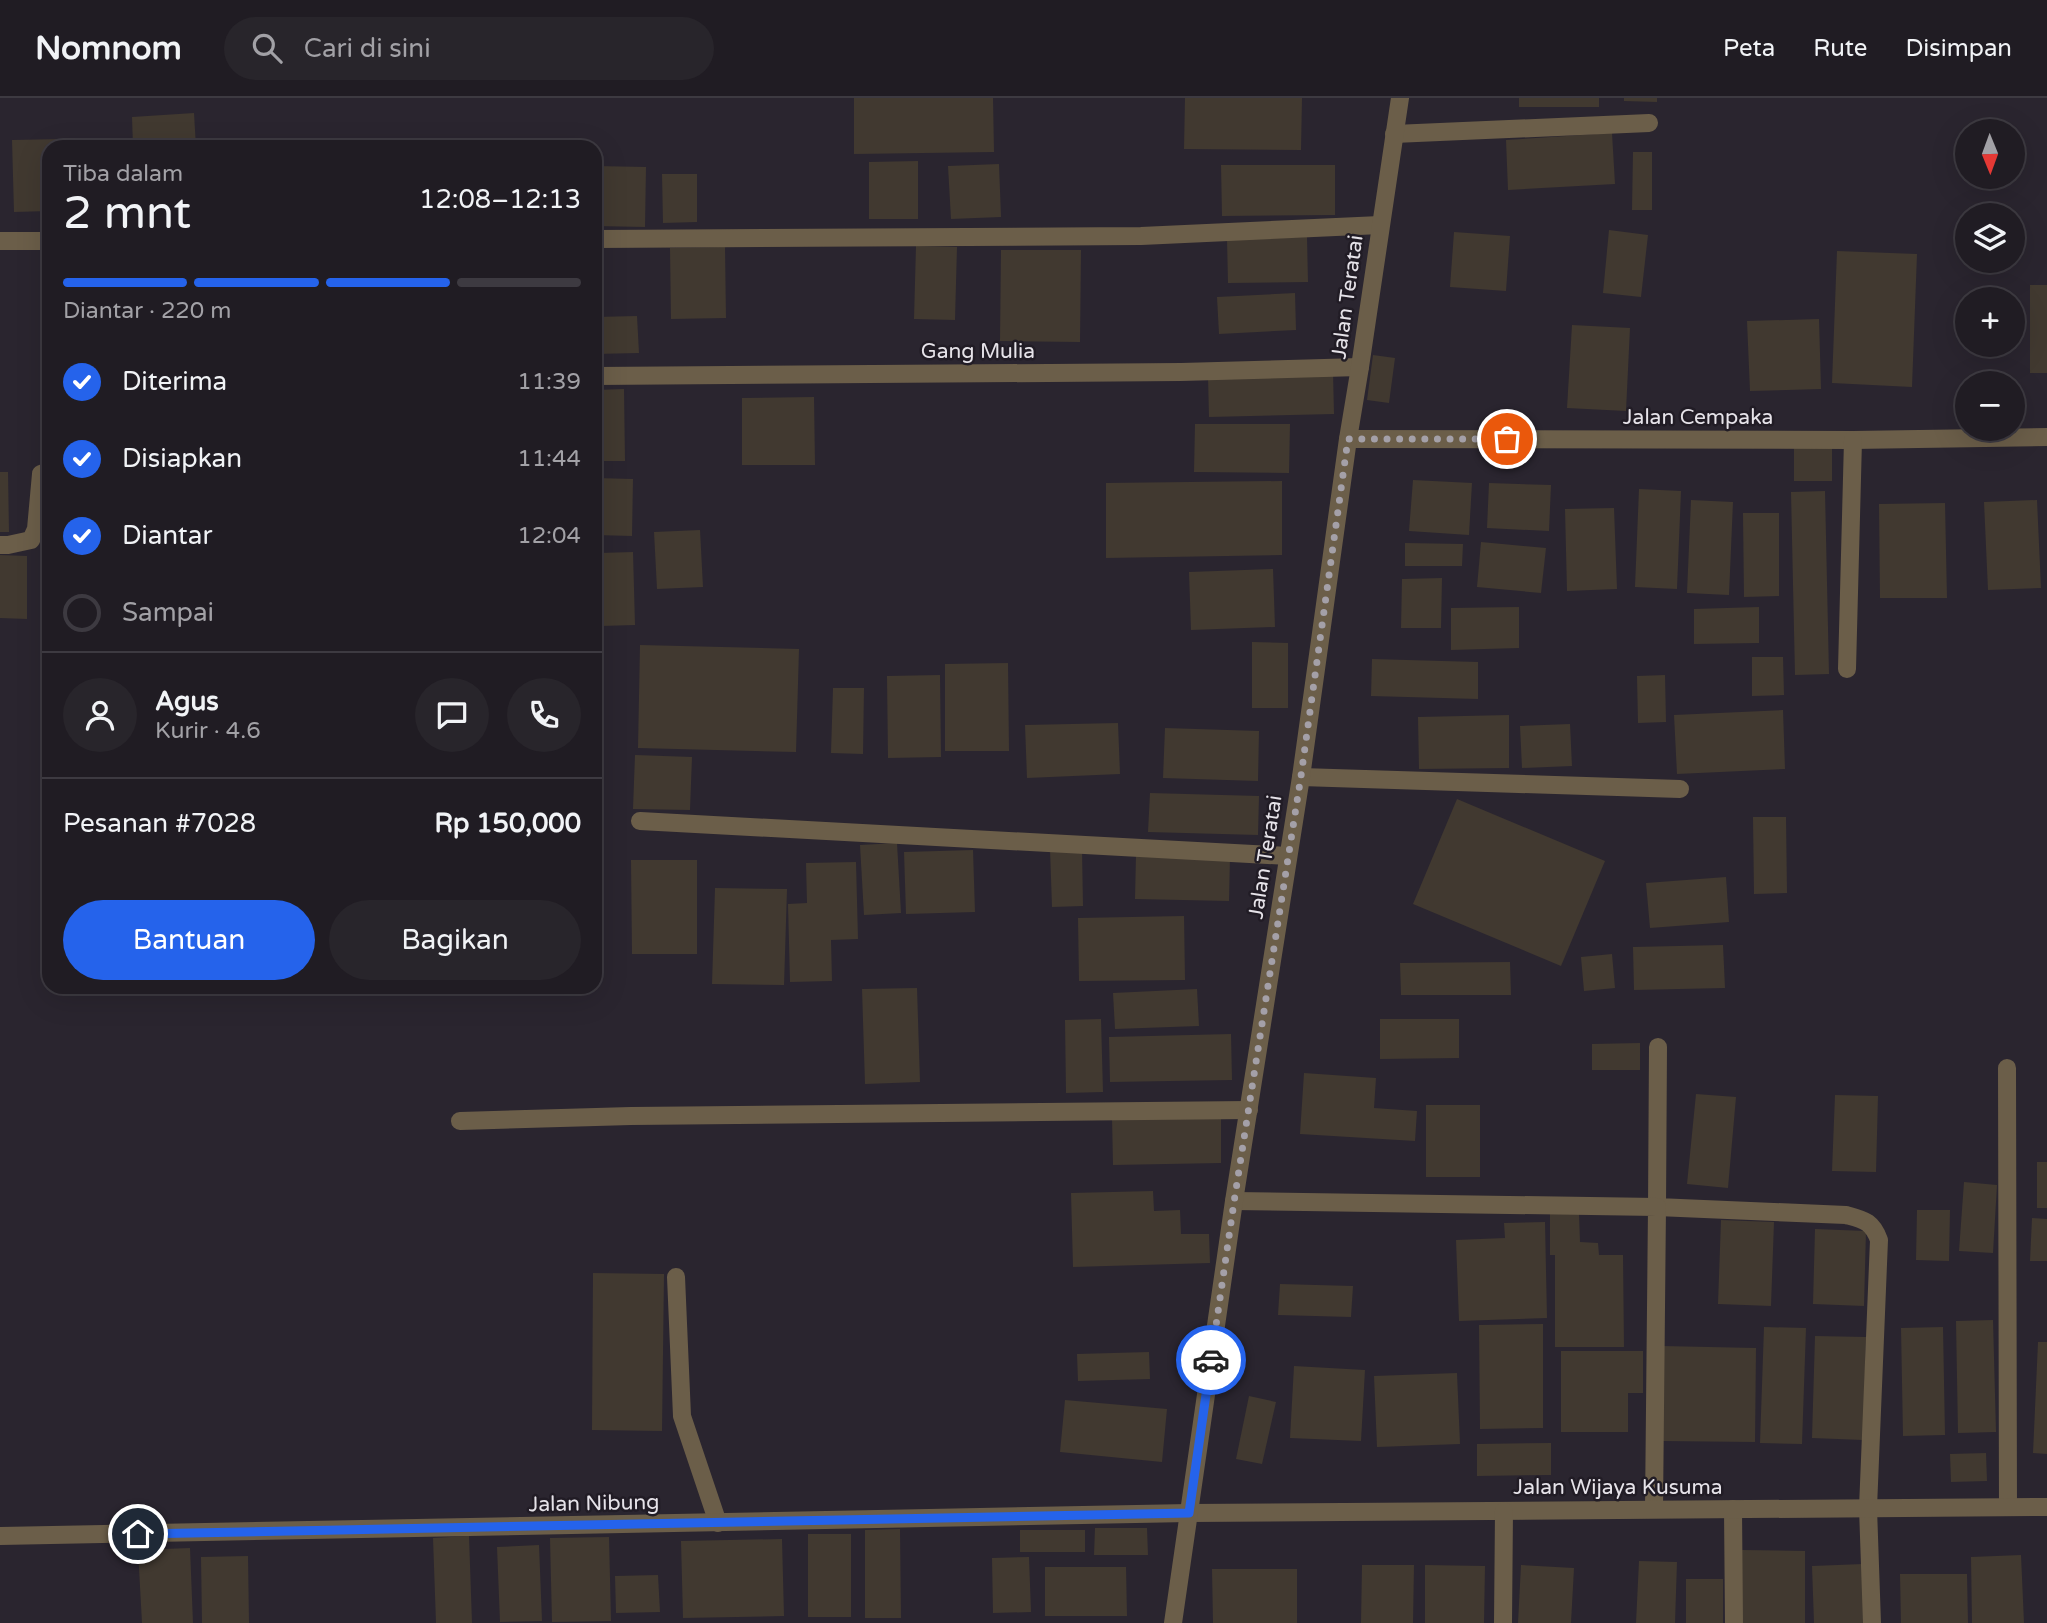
<!DOCTYPE html>
<html lang="id">
<head>
<meta charset="utf-8">
<style>
	body { margin:0; font-family:"Varela Round",sans-serif; background:#28252b; color:#f1f3f6; height:100vh; display:flex; flex-direction:column; font-size:26px; white-space:nowrap }
	* { box-sizing:border-box; margin:0 }
	p { font-size:23px; color:#a2a1a6 }
	.icon { flex:none; width:38px; height:38px; fill:none; stroke:currentColor; stroke-width:2; stroke-linecap:round; stroke-linejoin:round }
	.map { position:relative; flex:1; overflow:hidden }
	.drawer { position:absolute; left:42px; top:42px; width:560px; height:854px; display:flex; flex-direction:column; background:#201c23; border-radius:21px; box-shadow:0 7px 28px #0002,0 0 0 2px #3d3a41 }
	.drawer>* { flex:none }
	.needle { width:46px; rotate:179deg }
	.controls { position:absolute; left:1955px; top:21px; display:grid; gap:14px }
	.controls a { display:grid; place-items:center; width:70px; height:70px; border-radius:50%; background:#201c23; box-shadow:0 7px 28px #0002,0 0 0 2px #3d3a41; font-size:35px }
	.pin { position:absolute; display:grid; place-items:center; width:60px; height:60px; color:#fff; margin:-30px; border:4px solid #fff; border-radius:50%; box-shadow:0 2px 7px #0007 }
	.courier { position:absolute; display:grid; place-items:center; width:70px; height:70px; margin:-35px; border:5px solid #2563eb; border-radius:50%; background:#fff; color:#222; box-shadow:0 2px 9px #0007 }
	.head em { font-style:normal; font-weight:600 }
	.head div { display:flex; flex-direction:column-reverse }
	.head { display:flex; align-items:center; justify-content:space-between; height:119px; padding:0 21px }
	h1 { font-size:46px; font-weight:600; line-height:52px }
	.bar { display:grid; grid-template-columns:repeat(4,1fr); gap:10px 7px; align-content:center; height:84px; padding:0 21px }
	.bar i { height:9px; border-radius:5px; background:#3d3a41 }
	.bar .active { background:#2563eb }
	.bar p { grid-column:span 4 }
	.line { display:flex; align-items:center; gap:18px; padding:0 21px; border-top:2px solid #3d3a41 }
	.line div { flex:1 }
	.round { display:grid; place-items:center; flex:none; width:74px; height:74px; border-radius:37px; background:#28252b }
	ol { padding:0 21px; list-style:none }
	li { display:flex; align-items:center; gap:21px; height:77px }
	li p { margin-inline-start:auto }
	li .icon { padding:7px; border-radius:50%; background:#2563eb; color:#fff; stroke-width:4 }
	li:last-child { color:#a2a1a6 }
	li i { width:38px; height:38px; border:4px solid #3d3a41; border-radius:50% }
	.cta { display:flex; gap:14px; margin-top:auto; padding:14px 21px }
	.cta a { flex:1; height:80px; border-radius:42px; background:#2563eb; color:#fff; font-size:28px; font-weight:600; line-height:80px; text-align:center }
	.cta a+a { background:#28252b; color:#f1f3f6 }
	header { display:flex; align-items:center; gap:42px; box-sizing:border-box; height:98px; padding:0 35px; background:#201c23; border-bottom:2px solid #3d3a41 }
	header strong { font-size:33px }
	nav { display:flex; gap:38px; margin-inline-start:auto; font-size:24px }
	.search { width:490px; height:63px; background:#28252b; display:flex; align-items:center; gap:18px; box-sizing:border-box; padding:0 24px; border-radius:38px; color:#a2a1a6; font-size:26px }
	.map>svg:first-child { display:block }
	.building { fill:#413930 }
	.lines { fill:none; stroke-linecap:round; stroke-linejoin:round }
	.minor { stroke:#6b5e49; stroke-width:18 }
	.done { stroke:#a4a0a8; stroke-width:7; stroke-dasharray:0 12.6 }
	.route { stroke:#2563eb; stroke-width:9 }
	.labels { text-anchor:middle; stroke-width:5; stroke-linejoin:round; paint-order:stroke }
	.street-label { font-size:21px; fill:#e6e3e9; stroke:#211c25 }
</style>
</head>
<body>
<header>
<strong>Nomnom</strong>
<div class="search"><svg class="icon" aria-label="search" viewBox="0 0 24 24"><circle cx="10" cy="10" r="6"/><path d="M15 15l6 6"/></svg>Cari di sini</div>
<nav><a>Peta</a><a>Rute</a><a>Disimpan</a></nav>
</header>
<div class="map">
<svg width="2047" height="1525" viewBox="0 0 2047 1525">
	<rect width="100%" height="100%" fill="#2a252f"/>
	<g class="building">
		<polygon points="854,0 993,0 994,54 854,56"/>
		<polygon points="1185,0 1302,0 1301,52 1184,51"/>
		<rect x="1519" y="0" width="80" height="9"/>
		<polygon points="1624,0 1657,0 1657,4 1624,3"/>
		<polygon points="194,15 196,49 133,49 132,19"/>
		<polygon points="1612,35 1615,86 1508,92 1506,42"/>
		<polygon points="114,40 114,49 49,49 49,113 14,114 12,42"/>
		<polygon points="1633,54 1652,54 1652,112 1632,112"/>
		<polygon points="918,63 918,121 869,121 869,64"/>
		<polygon points="999,66 1001,119 951,121 948,68"/>
		<polygon points="1221,67 1335,67 1335,117 1222,118"/>
		<polygon points="595,68 646,69 645,129 595,128"/>
		<polygon points="662,76 697,76 697,124 663,125"/>
		<polygon points="1609,132 1648,137 1641,199 1603,195"/>
		<polygon points="1454,134 1510,138 1506,193 1450,189"/>
		<polygon points="1307,139 1308,184 1228,185 1227,141"/>
		<polygon points="916,148 957,149 955,222 914,221"/>
		<polygon points="725,149 726,220 671,221 670,150"/>
		<polygon points="1001,152 1081,152 1080,244 1000,243"/>
		<polygon points="1837,153 1917,156 1912,289 1832,285"/>
		<rect x="2030" y="187" width="17" height="88"/>
		<polygon points="1295,195 1296,232 1219,236 1217,199"/>
		<polygon points="637,218 639,255 595,256 595,219"/>
		<polygon points="1819,221 1821,291 1750,293 1747,223"/>
		<polygon points="1572,227 1630,230 1626,313 1567,310"/>
		<polygon points="1373,257 1395,260 1389,305 1367,302"/>
		<polygon points="1333,274 1334,316 1209,319 1208,278"/>
		<polygon points="624,291 625,363 595,363 595,292"/>
		<polygon points="814,299 815,367 742,367 742,300"/>
		<polygon points="1195,326 1290,326 1289,375 1194,374"/>
		<rect x="1794" y="350" width="38" height="33"/>
		<polygon points="0,374 8,374 9,434 0,434"/>
		<polygon points="595,380 633,381 632,438 595,437"/>
		<polygon points="1413,382 1472,385 1469,437 1409,433"/>
		<polygon points="1282,383 1282,457 1106,460 1106,385"/>
		<polygon points="1489,385 1551,387 1549,433 1487,430"/>
		<polygon points="1639,391 1681,393 1677,491 1635,489"/>
		<polygon points="1825,393 1829,576 1795,577 1791,394"/>
		<polygon points="1691,402 1733,404 1729,497 1687,495"/>
		<polygon points="2037,402 2041,490 1988,492 1984,404"/>
		<polygon points="1945,405 1947,500 1880,500 1879,406"/>
		<polygon points="1614,410 1617,491 1567,493 1565,411"/>
		<polygon points="1743,415 1779,415 1779,498 1744,499"/>
		<polygon points="700,432 703,489 657,491 654,434"/>
		<polygon points="1481,444 1546,450 1541,495 1477,489"/>
		<polygon points="1405,445 1463,446 1462,468 1405,468"/>
		<polygon points="633,454 635,527 601,528 599,455"/>
		<polygon points="0,457 27,458 27,521 0,520"/>
		<polygon points="1273,471 1275,529 1191,532 1189,474"/>
		<polygon points="1442,480 1441,530 1401,530 1402,481"/>
		<polygon points="1519,509 1519,550 1451,552 1451,510"/>
		<polygon points="1759,509 1759,545 1694,546 1694,511"/>
		<polygon points="1252,544 1288,545 1288,610 1252,610"/>
		<polygon points="640,547 799,551 796,654 638,650"/>
		<polygon points="1752,559 1783,559 1784,597 1752,598"/>
		<polygon points="1372,561 1478,564 1478,601 1371,598"/>
		<polygon points="1008,565 1009,653 945,653 945,566"/>
		<polygon points="940,577 941,659 888,660 887,578"/>
		<polygon points="1665,577 1666,624 1638,625 1637,578"/>
		<polygon points="833,590 864,590 863,656 831,655"/>
		<polygon points="1783,612 1785,671 1677,676 1674,617"/>
		<polygon points="1509,617 1509,670 1419,671 1418,619"/>
		<polygon points="1118,625 1120,676 1027,680 1025,627"/>
		<polygon points="1570,626 1572,668 1522,670 1520,628"/>
		<polygon points="1165,630 1259,633 1258,683 1163,680"/>
		<polygon points="635,657 692,659 690,712 633,711"/>
		<polygon points="1150,695 1259,698 1258,737 1148,734"/>
		<polygon points="1457,701 1605,763 1561,868 1413,806"/>
		<polygon points="1753,719 1786,719 1787,795 1754,796"/>
		<polygon points="897,745 901,815 864,817 860,747"/>
		<polygon points="1050,751 1082,751 1083,808 1052,809"/>
		<polygon points="973,752 975,814 906,816 904,754"/>
		<polygon points="1136,757 1230,759 1229,803 1135,801"/>
		<polygon points="631,762 697,762 697,856 632,856"/>
		<polygon points="856,764 858,841 831,842 832,883 790,884 788,806 807,805 806,765"/>
		<polygon points="1726,779 1729,824 1650,830 1646,785"/>
		<polygon points="715,790 787,791 784,887 712,886"/>
		<polygon points="1184,818 1185,882 1079,883 1078,820"/>
		<polygon points="1723,847 1725,890 1634,892 1633,849"/>
		<polygon points="1612,856 1615,890 1584,893 1581,859"/>
		<polygon points="1510,864 1511,897 1401,897 1400,865"/>
		<polygon points="917,890 920,984 865,986 862,891"/>
		<polygon points="1197,891 1199,928 1115,931 1113,895"/>
		<polygon points="1101,921 1103,994 1066,995 1065,922"/>
		<polygon points="1380,921 1459,921 1459,960 1380,961"/>
		<polygon points="1231,936 1232,982 1110,984 1109,939"/>
		<polygon points="1640,945 1640,972 1592,972 1592,946"/>
		<polygon points="1304,975 1376,980 1374,1010 1417,1013 1415,1043 1300,1036"/>
		<polygon points="1696,996 1736,999 1728,1090 1687,1086"/>
		<polygon points="1835,997 1878,998 1876,1074 1832,1073"/>
		<rect x="1426" y="1007" width="54" height="72"/>
		<polygon points="1221,1017 1221,1065 1113,1067 1112,1019"/>
		<rect x="2037" y="1064" width="10" height="46"/>
		<polygon points="1964,1084 1997,1087 1993,1155 1959,1153"/>
		<polygon points="1153,1093 1154,1113 1180,1112 1181,1136 1209,1136 1210,1165 1073,1169 1071,1095"/>
		<polygon points="1917,1112 1950,1112 1949,1163 1916,1162"/>
		<polygon points="1579,1115 1580,1144 1598,1145 1599,1157 1623,1157 1624,1249 1555,1249 1555,1157 1550,1157 1550,1116"/>
		<polygon points="2032,1120 2047,1121 2047,1163 2030,1163"/>
		<polygon points="1721,1122 1774,1124 1771,1208 1718,1206"/>
		<polygon points="1545,1124 1547,1220 1459,1223 1456,1142 1505,1140 1504,1125"/>
		<polygon points="1815,1131 1866,1133 1864,1208 1813,1206"/>
		<polygon points="593,1175 664,1176 662,1333 592,1332"/>
		<polygon points="1280,1186 1353,1188 1351,1219 1278,1217"/>
		<polygon points="1993,1222 1996,1334 1958,1335 1956,1223"/>
		<polygon points="1543,1226 1543,1330 1480,1331 1479,1227"/>
		<polygon points="1764,1229 1806,1230 1802,1346 1760,1345"/>
		<polygon points="1943,1229 1945,1337 1903,1338 1901,1230"/>
		<polygon points="1815,1238 1866,1239 1863,1342 1812,1340"/>
		<polygon points="2038,1244 2047,1244 2047,1356 2033,1355"/>
		<polygon points="1662,1248 1756,1250 1755,1344 1661,1343"/>
		<polygon points="1561,1253 1643,1253 1643,1295 1628,1295 1628,1334 1561,1334"/>
		<polygon points="1149,1254 1150,1281 1078,1283 1077,1256"/>
		<polygon points="1294,1268 1365,1272 1361,1343 1290,1340"/>
		<polygon points="1457,1275 1460,1346 1377,1349 1374,1278"/>
		<polygon points="1249,1298 1276,1304 1262,1366 1236,1361"/>
		<polygon points="1065,1302 1167,1311 1162,1364 1060,1354"/>
		<polygon points="1551,1345 1551,1377 1477,1378 1477,1346"/>
		<polygon points="1986,1355 1987,1383 1951,1384 1950,1356"/>
		<polygon points="1095,1430 1147,1430 1148,1457 1094,1457"/>
		<polygon points="900,1431 901,1520 865,1520 865,1432"/>
		<rect x="1020" y="1432" width="65" height="22"/>
		<rect x="808" y="1436" width="43" height="83"/>
		<polygon points="469,1438 472,1525 436,1525 433,1440"/>
		<polygon points="609,1439 611,1523 552,1524 550,1440"/>
		<polygon points="782,1441 784,1518 683,1520 681,1443"/>
		<polygon points="539,1447 542,1523 500,1524 497,1449"/>
		<polygon points="190,1450 193,1525 142,1525 138,1452"/>
		<polygon points="1741,1452 1805,1453 1805,1525 1742,1525"/>
		<polygon points="2021,1457 2024,1525 1972,1525 1971,1459"/>
		<polygon points="248,1458 249,1525 202,1525 201,1459"/>
		<polygon points="1029,1459 1031,1514 993,1515 992,1460"/>
		<polygon points="1639,1463 1677,1464 1675,1525 1636,1525"/>
		<polygon points="1863,1466 1865,1525 1814,1525 1812,1468"/>
		<polygon points="1362,1467 1414,1467 1413,1525 1361,1525"/>
		<polygon points="1425,1467 1485,1468 1484,1525 1425,1525"/>
		<polygon points="1521,1467 1574,1470 1571,1525 1518,1525"/>
		<polygon points="1045,1469 1126,1469 1127,1518 1045,1518"/>
		<polygon points="1212,1471 1297,1471 1297,1525 1213,1525"/>
		<polygon points="1900,1476 1967,1476 1968,1525 1901,1525"/>
		<polygon points="658,1477 660,1514 616,1515 615,1478"/>
		<rect x="1686" y="1481" width="37" height="44"/>
	</g>
	<g class="lines">
		<g class="minor">
			<polyline points="1394,36 1649,25"/>
			<polyline points="595,141 1141,138 1380,127"/>
			<polyline points="0,143 49,143"/>
			<polyline points="595,278 1181,274 1360,269"/>
			<polyline points="1348,341 1853,342 2047,339"/>
			<polyline points="0,447 8,447 31,442 36,431 41,376 49,373"/>
			<polyline points="1847,571 1853,342"/>
			<polyline points="1301,679 1680,691"/>
			<polyline points="640,723 1288,758"/>
			<path d="M1658 949 1657 1109 1846 1117C1864 1122 1872 1123 1879 1142L1868 1410 1872 1525"/>
			<polyline points="2007,970 2008,1409"/>
			<polyline points="460,1023 631,1018 1249,1012"/>
			<polyline points="1234,1103 1657,1109 1654,1411"/>
			<polyline points="676,1179 682,1318 718,1425"/>
			<polyline points="1733,1411 1734,1525"/>
			<polyline points="0,1438 1189,1415 2047,1409"/>
			<polyline points="1173,1525 1234,1103 1301,679 1348,341 1360,269 1400,0"/>
			<polyline points="1503,1525 1504,1413"/>
		</g>
	</g>
	<g class="lines">
		<polyline class="done" points="1211,1262 1234,1104 1301,678 1348,341 1507,341"/>
		<polyline class="route" points="138,1436 1189,1415 1211,1262"/>
	</g>
	<g class="labels">
		<g class="street-label">
			<text transform="translate(1347 199) rotate(-82)" y="7">Jalan Teratai</text>
			<text x="978" y="260">Gang Mulia</text>
			<text x="1698" y="326">Jalan Cempaka</text>
			<text transform="translate(1265 759) rotate(-81)" y="7">Jalan Teratai</text>
			<text x="1618" y="1396">Jalan Wijaya Kusuma</text>
			<text transform="translate(594 1405) rotate(-1)" y="7">Jalan Nibung</text>
		</g>
	</g>
</svg>
<div class="controls">
<a><svg class="needle" viewBox="-14 -14 28 28"><path d="M0-13l5 13h-10z" fill="#e53935"/><path d="M0 13l5-13h-10z" fill="#a2a1a6"/></svg></a>
<a><svg class="icon" aria-label="layers" viewBox="0 0 24 24"><path d="M12 4l9 5-9 5-9-5zM3 14l9 5 9-5"/></svg></a>
<a>+</a>
<a>−</a>
</div>
<div class="pin" style="left:1507px;top:341px;background:#ea580c"><svg class="icon" aria-label="bag" viewBox="0 0 24 24"><path d="M5 8h14l-1 12H6zM9 8a3 3 0 0 1 6 0"/></svg></div>
<div class="pin" style="left:138px;top:1436px;background:#1f2937"><svg class="icon" aria-label="home" viewBox="0 0 24 24"><path d="M3 11l9-7 9 7M6 9v11h12V9"/></svg></div>
<div class="courier" style="left:1211px;top:1262px"><svg class="icon" aria-label="car" viewBox="0 0 24 24"><path d="M5 17H2v-5l4-1 3-4h7l3 4 3 1v5h-3M9 17h6M6 11h13"/><circle cx="7" cy="17" r="2"/><circle cx="17" cy="17" r="2"/></svg></div>
<section class="drawer">
<div class="head"><div><h1>2 mnt</h1><p>Tiba dalam</p></div><em>12:08–12:13</em></div>
<div class="bar"><i class="active"></i><i class="active"></i><i class="active"></i><i></i><p>Diantar · 220 m</p></div>
<ol>
<li><svg class="icon" aria-label="check" viewBox="0 0 24 24"><path d="M5 12l5 5 9-10"/></svg>Diterima<p>11:39</p></li>
<li><svg class="icon" aria-label="check" viewBox="0 0 24 24"><path d="M5 12l5 5 9-10"/></svg>Disiapkan<p>11:44</p></li>
<li><svg class="icon" aria-label="check" viewBox="0 0 24 24"><path d="M5 12l5 5 9-10"/></svg>Diantar<p>12:04</p></li>
<li><i></i>Sampai</li>
</ol>
<div class="line" style="height:126px"><a class="round"><svg class="icon" aria-label="person" viewBox="0 0 24 24"><circle cx="12" cy="8" r="4"/><path d="M4 21q1-7 8-7t8 7"/></svg></a><div><b>Agus</b><p>Kurir · 4.6</p></div><a class="round"><svg class="icon" aria-label="chat" viewBox="0 0 24 24"><path d="M4 5h16v11H9l-5 4z"/></svg></a><a class="round"><svg class="icon" aria-label="phone" viewBox="0 0 24 24"><path d="M5 4h4l2 5-3 2q2 4 5 5l2-3 5 2v4C11 20 4 13 5 4z"/></svg></a></div>
<div class="line" style="height:91px"><div>Pesanan #7028</div><b>Rp 150,000</b></div>
<div class="cta"><a>Bantuan</a><a>Bagikan</a></div>
</section>
</div>
</body>
</html>
